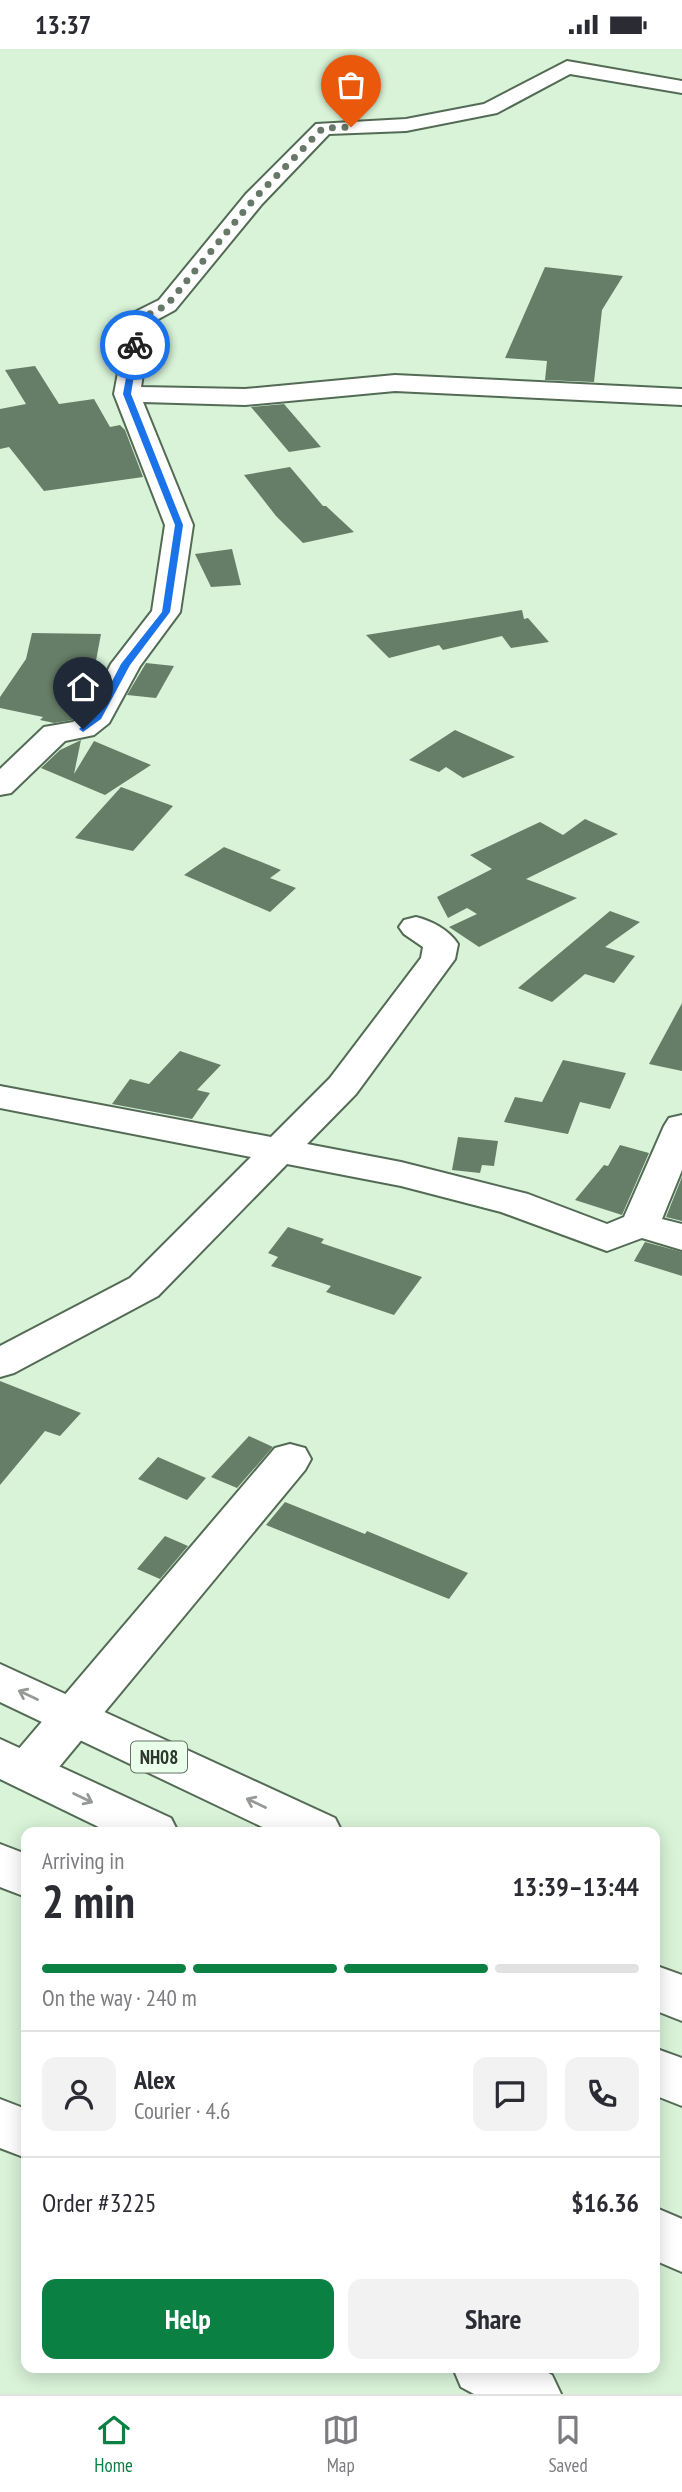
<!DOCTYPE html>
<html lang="en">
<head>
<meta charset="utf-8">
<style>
	body { margin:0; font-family:"PT Sans Narrow",sans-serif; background:#f2f2f3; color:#2b2b33; height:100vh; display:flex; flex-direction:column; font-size:26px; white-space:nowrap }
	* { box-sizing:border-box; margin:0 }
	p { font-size:23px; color:#7c7c81 }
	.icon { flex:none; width:38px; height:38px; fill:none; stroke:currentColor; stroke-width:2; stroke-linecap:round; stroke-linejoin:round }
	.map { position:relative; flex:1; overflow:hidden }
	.sheet { position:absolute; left:21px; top:1778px; width:639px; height:546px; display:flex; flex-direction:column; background:#fff; border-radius:14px; box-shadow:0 4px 18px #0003 }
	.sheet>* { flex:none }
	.pin { position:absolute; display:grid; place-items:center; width:60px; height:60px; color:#fff; margin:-72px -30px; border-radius:50% 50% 50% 0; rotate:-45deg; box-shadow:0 0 7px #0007 }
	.pin .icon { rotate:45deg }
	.courier { position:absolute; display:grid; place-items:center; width:70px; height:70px; margin:-35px; border:5px solid #1a73e8; border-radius:50%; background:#fff; color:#222; box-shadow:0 2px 9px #0007 }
	.head em { font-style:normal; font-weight:600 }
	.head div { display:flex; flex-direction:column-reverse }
	.head { display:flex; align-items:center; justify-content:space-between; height:119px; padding:0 21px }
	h1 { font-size:46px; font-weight:600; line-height:52px }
	.bar { display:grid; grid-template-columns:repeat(4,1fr); gap:10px 7px; align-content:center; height:84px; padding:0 21px }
	.bar i { height:9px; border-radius:5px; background:#e1e1e2 }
	.bar .on { background:#0b8043 }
	.bar p { grid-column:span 4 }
	.line { display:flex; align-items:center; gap:18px; padding:0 21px; border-top:2px solid #e1e1e2 }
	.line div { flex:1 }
	.round { display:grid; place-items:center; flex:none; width:74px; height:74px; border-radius:14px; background:#f2f2f3 }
	.button { display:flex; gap:14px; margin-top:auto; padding:14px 21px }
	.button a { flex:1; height:80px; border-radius:14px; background:#0b8043; color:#fff; font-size:28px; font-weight:600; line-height:80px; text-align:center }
	.button a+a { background:#f2f2f3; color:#2b2b33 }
	.status { display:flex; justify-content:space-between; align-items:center; height:49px; padding:0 35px; background:#fff; direction:ltr }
	.status svg { height:19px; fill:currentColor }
	.dock { display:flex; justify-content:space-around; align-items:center; height:98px; border-top:2px solid #e1e1e2; background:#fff; font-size:19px; color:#7c7c81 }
	.dock a { display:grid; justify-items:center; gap:4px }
	.dock .on { color:#0b8043 }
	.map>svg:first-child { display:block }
	.building { fill:#667e67 }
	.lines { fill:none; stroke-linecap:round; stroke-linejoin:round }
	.minor-casing { stroke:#536b54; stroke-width:4 }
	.highway-casing { stroke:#536b54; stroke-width:4 }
	.minor { fill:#fff; fill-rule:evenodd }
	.highway { fill:#fff; fill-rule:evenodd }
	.oneway { stroke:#969a96 }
	.route { fill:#1a73e8 }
	.done { stroke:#687868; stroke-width:7; stroke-dasharray:0 12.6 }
	.labels { text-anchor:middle; stroke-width:7; stroke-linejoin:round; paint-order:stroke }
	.shield { fill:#e9ffe9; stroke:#657265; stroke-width:2 }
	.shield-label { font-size:19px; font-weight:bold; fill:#2c362c }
</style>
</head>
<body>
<div class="status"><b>13:37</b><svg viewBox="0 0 49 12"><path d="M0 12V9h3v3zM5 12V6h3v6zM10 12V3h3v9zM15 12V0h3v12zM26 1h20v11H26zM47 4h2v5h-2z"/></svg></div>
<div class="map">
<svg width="682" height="2345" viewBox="0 0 682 2345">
	<rect width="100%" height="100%" fill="#d8f3d8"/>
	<g class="building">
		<polygon points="545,218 623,227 602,261 594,333 545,331 547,312 505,309"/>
		<polygon points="35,317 59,355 94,350 110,378 120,376 125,381 143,428 44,442 9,398 0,400 0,360 26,355 5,321"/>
		<polygon points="284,355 321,398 289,403 251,358"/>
		<polygon points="290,418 323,457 326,457 354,483 303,494 276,467 244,426"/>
		<polygon points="232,500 241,536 211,538 195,505"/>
		<polygon points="522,561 524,570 528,569 549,593 511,599 502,587 443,601 439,596 389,609 366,586"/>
		<polygon points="32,584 101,585 88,654 84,661 72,671 54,674 40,671 43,668 0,659 0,648 26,610"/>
		<polygon points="146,614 174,617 156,649 127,646"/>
		<polygon points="455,681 515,708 463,729 446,718 439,723 409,711"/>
		<polygon points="81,691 74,725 94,692 151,716 105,746 41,719 60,701"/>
		<polygon points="121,738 173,757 133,802 75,789"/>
		<polygon points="585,770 618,785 526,830 577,849 479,898 449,878 477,865 467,859 448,869 437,848 492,820 470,806 540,773 563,786"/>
		<polygon points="224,798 281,821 270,829 296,839 270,863 184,826"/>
		<polygon points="610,862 640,873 605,898 635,907 614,934 585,925 552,953 518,939"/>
		<polygon points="682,954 682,1022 649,1015"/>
		<polygon points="180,1002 221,1016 197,1041 210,1044 192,1070 112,1055 130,1030 149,1035"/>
		<polygon points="563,1011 626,1024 610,1060 580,1053 568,1085 504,1073 515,1048 542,1053"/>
		<polygon points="458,1088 498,1092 494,1117 482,1116 480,1124 452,1121"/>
		<polygon points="620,1096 649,1104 622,1166 575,1151 604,1116 608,1117"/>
		<polygon points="682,1128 682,1172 666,1168"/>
		<polygon points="288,1178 324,1190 321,1194 422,1228 394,1266 326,1243 331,1237 271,1217 278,1208 268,1204"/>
		<polygon points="645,1193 682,1203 682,1227 634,1212"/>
		<polygon points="0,1332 81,1364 60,1387 45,1382 0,1436"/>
		<polygon points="249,1387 273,1398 237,1439 211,1428"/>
		<polygon points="158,1408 206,1429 187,1451 138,1430"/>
		<polygon points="285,1453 365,1485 367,1482 468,1524 449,1550 266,1476"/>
		<polygon points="165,1487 188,1497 160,1530 137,1520"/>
	</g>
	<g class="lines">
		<g class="minor-casing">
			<g id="minor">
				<polygon points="567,12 682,32 682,44 570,25 497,64 406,82 329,85 262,155 175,261 151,274 141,338 245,340 395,326 682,340 682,356 395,342 245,356 143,353 193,476 180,563 140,617 109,674 94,686 65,692 11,744 0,746 0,720 44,678 73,673 86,663 111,615 152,562 165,476 114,345 128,270 131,265 159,251 246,145 316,75 406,70 484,55"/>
				<path d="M416 868C432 872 449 881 458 895L455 910 356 1045 307 1095 401 1113 528 1145 607 1175 624 1168 664 1077 669 1069 682 1066V1121L662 1170 682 1175V1201L642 1189 607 1202 501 1163 401 1137 287 1115 158 1247 14 1324 0 1328V1297L130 1229 251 1108 0 1059V1037L271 1088 330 1029 421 909 423 898 404 885 399 878 404 871Z"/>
				<polygon points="290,1395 305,1399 311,1410 305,1421 45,1735 28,1741 11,1735 4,1722 11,1709 275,1399"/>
				<polygon points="0,1795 26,1805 26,1848 0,1838"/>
				<polygon points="0,2050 26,2060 26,2109 0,2099"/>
				<polygon points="654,2158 682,2170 682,2223 654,2211"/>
				<polygon points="453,2319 539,2319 552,2326 561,2345 474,2345 461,2338"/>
			</g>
		</g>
		<g class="highway-casing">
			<g id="highway">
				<polygon points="0,1615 335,1769 342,1783 273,1783 0,1653"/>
				<polygon points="0,1690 171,1769 178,1783 109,1783 0,1730"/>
				<polygon points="654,1916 682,1926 682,1972 654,1961"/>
				<polygon points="654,1999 682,2009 682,2057 654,2046"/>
			</g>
		</g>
		<use href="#minor" class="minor"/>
		<use href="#highway" class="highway"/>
	</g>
	<defs><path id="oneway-shaft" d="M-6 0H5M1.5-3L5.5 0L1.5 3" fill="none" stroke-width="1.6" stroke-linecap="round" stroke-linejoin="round" transform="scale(1.75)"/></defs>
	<g class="oneway">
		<use href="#oneway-shaft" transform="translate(28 1646) rotate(-155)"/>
		<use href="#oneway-shaft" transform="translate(83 1749) rotate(26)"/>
		<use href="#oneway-shaft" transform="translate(256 1754) rotate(-155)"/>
	</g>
	<polygon class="route" points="135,294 139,296 131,345 183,476 170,563 130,616 101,670 83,683 79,680 94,667 121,615 162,563 175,476 123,345 132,296"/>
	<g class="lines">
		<polyline class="done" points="135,296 140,270 167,256 254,150 323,79 351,78"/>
	</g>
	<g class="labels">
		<rect class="shield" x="131" y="1692.5" width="56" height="31" rx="5"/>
		<g class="shield-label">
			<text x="159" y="1715">NH08</text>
		</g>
	</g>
</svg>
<div class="pin" style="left:351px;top:78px;background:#ea580c"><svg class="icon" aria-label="bag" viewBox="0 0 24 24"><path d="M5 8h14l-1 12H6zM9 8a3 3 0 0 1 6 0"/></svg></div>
<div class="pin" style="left:83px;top:680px;background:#1f2937"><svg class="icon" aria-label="home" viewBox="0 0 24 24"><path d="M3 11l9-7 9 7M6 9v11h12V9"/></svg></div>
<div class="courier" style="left:135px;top:296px"><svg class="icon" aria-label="bike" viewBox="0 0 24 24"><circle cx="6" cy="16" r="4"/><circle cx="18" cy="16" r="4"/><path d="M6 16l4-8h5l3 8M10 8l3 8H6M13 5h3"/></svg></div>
<section class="sheet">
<div class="head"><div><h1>2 min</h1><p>Arriving in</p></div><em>13:39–13:44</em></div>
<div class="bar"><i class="on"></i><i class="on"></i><i class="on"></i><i></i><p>On the way · 240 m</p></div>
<div class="line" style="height:126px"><a class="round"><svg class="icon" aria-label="person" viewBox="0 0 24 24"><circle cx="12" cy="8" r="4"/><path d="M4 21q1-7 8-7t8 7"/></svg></a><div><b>Alex</b><p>Courier · 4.6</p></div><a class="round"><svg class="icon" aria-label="chat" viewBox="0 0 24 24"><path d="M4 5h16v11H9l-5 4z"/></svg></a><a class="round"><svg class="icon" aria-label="phone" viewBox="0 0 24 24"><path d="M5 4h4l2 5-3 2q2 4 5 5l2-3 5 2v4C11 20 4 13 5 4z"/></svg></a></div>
<div class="line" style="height:91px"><div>Order #3225</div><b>$16.36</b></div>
<div class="button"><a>Help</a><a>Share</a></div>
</section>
</div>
<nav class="dock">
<a class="on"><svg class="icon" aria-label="home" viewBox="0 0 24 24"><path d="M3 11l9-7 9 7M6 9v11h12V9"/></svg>Home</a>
<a><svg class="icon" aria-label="map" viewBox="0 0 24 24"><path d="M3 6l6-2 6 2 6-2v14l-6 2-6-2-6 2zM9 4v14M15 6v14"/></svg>Map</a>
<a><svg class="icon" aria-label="saved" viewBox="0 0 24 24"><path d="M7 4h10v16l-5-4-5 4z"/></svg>Saved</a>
</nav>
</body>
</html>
